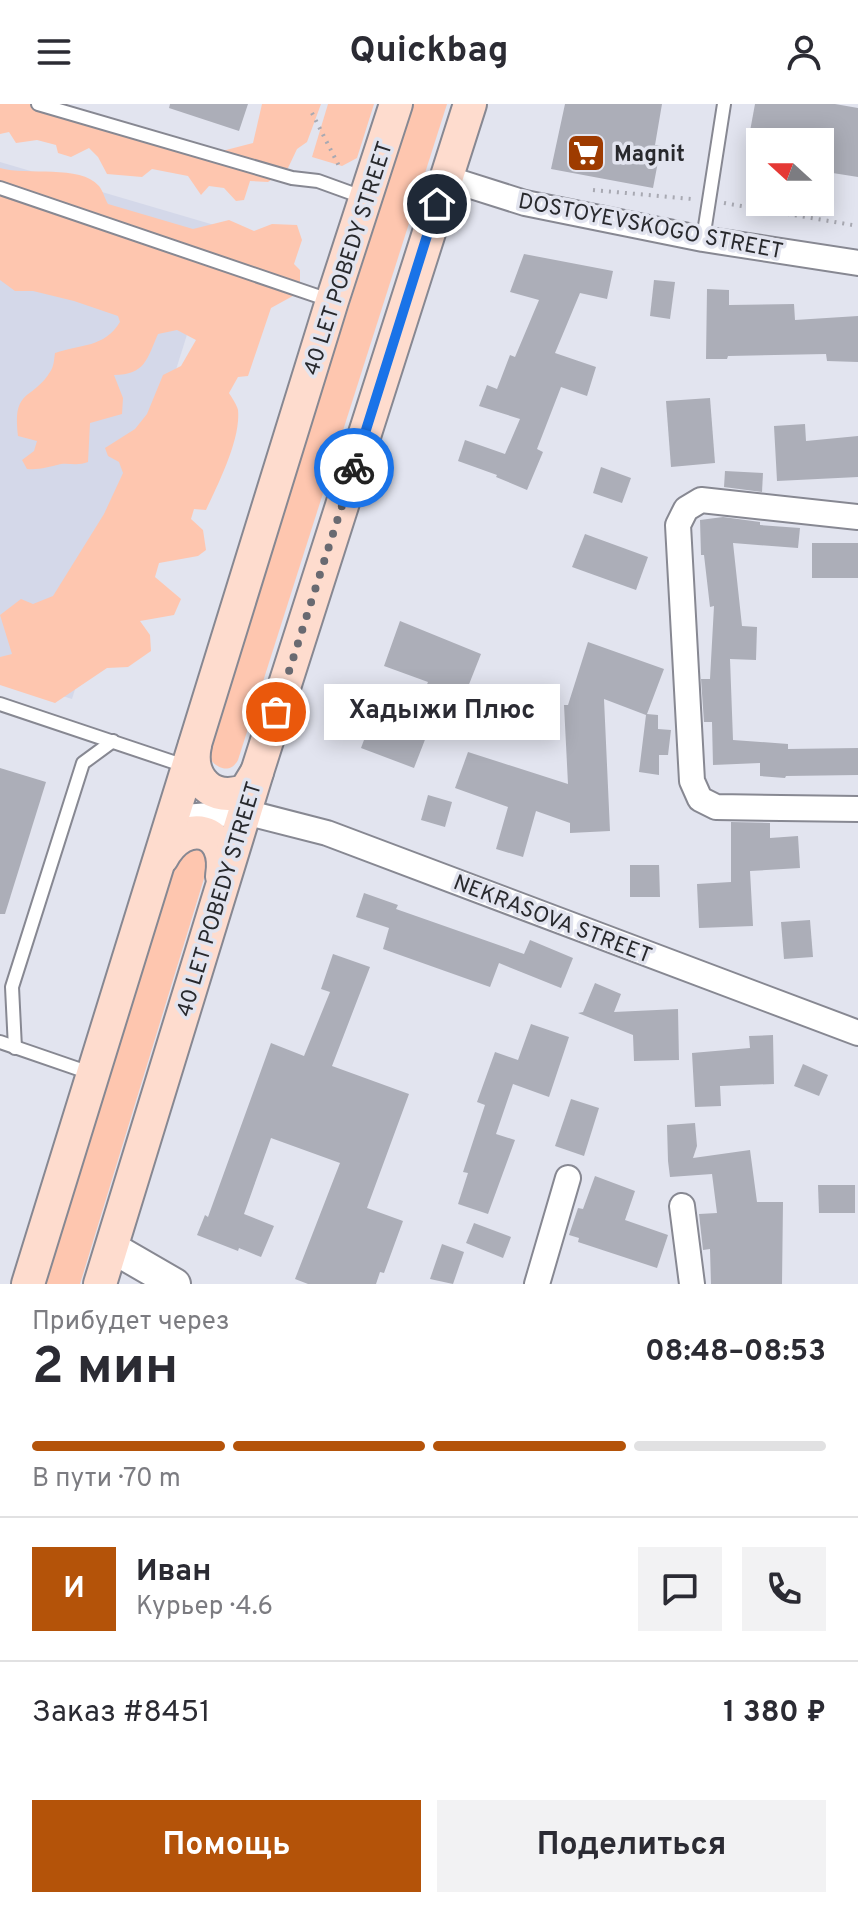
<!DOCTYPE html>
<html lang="ru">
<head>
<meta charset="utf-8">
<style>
	body { margin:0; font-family:Overpass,sans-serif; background:#f2f2f3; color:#2b2b33; height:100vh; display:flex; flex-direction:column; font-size:30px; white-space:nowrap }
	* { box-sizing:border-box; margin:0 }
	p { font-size:26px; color:#7c7c81 }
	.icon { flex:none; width:44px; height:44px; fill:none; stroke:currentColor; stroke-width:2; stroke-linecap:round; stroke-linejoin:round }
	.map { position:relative; height:1180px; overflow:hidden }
	.side { display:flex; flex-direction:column; background:#fff; flex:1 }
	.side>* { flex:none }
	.needle { width:52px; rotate:291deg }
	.controls { position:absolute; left:746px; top:24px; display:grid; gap:16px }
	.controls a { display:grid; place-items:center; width:88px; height:88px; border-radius:0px; background:#fff; box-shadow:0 4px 20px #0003; font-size:40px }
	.pin { position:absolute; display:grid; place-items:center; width:68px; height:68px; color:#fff; margin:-34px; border:4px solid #fff; border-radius:50%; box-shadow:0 2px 8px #0007 }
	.courier { position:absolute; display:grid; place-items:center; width:80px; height:80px; margin:-40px; border:6px solid #1a73e8; border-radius:50%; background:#fff; color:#222; box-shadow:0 2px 10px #0007 }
	.bubble { position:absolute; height:56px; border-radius:0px; background:#fff; box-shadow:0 4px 20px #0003; font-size:26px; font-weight:700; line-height:56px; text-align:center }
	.headline em { font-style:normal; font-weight:700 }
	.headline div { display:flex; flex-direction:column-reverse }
	.headline { display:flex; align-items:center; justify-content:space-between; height:136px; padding:0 32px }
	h1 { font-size:52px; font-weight:700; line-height:60px }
	.bar { display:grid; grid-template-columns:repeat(4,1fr); gap:12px 8px; align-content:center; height:96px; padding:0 32px }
	.bar i { height:10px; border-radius:6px; background:#e1e1e2 }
	.bar .on { background:#b45309 }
	.bar p { grid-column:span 4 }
	.line { display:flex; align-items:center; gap:20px; padding:0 32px; border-top:2px solid #e1e1e2 }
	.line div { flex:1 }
	.round { display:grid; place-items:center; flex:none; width:84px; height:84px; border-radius:0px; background:#f2f2f3 }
	.action { display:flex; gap:16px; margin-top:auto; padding:16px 32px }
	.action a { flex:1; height:92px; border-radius:0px; background:#b45309; color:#fff; font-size:32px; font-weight:700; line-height:92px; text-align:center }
	.action a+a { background:#f2f2f3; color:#2b2b33 }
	header { display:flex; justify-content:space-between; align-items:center; height:104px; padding:0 32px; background:#fff; font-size:36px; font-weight:700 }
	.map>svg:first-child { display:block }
	.built { fill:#d4d8e9 }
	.green { fill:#fec6af }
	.building { fill:#acaeb8 }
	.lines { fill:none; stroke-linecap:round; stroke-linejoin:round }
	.service-casing { stroke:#878892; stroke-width:16 }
	.minor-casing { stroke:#878892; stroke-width:28 }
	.tertiary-casing { stroke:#878892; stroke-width:34 }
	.secondary-casing { stroke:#878892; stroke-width:36 }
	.path { stroke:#a8a9b2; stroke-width:4; stroke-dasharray:2 6; stroke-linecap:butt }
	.service { stroke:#fff; stroke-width:12 }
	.minor { stroke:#fff; stroke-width:24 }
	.tertiary { stroke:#fff; stroke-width:30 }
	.secondary { stroke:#fedcce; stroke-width:32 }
	.done { stroke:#696a71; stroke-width:8; stroke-dasharray:0 14.4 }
	.route { stroke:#1a73e8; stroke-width:10 }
	.labels { text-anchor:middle; stroke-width:7; stroke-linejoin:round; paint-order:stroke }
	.poi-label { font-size:22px; font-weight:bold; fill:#28292d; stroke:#e2e4ef; text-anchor:start }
	.street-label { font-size:22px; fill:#28292d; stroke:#e2e4ef }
</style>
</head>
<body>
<header><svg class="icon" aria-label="menu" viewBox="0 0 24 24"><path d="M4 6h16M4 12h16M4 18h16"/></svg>Quickbag<svg class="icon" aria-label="person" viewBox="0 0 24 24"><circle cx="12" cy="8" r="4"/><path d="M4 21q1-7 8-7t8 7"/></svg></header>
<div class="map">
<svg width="858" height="1180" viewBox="0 0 858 1180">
	<rect width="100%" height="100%" fill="#e2e4ef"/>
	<polygon class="built" points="0,58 221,123 72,595 0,572"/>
	<g class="green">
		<polygon points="0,0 67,0 71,6 189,48 226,46 253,39 262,0 321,0 307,38 297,45 288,64 268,78 250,77 244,96 236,97 224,84 209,82 201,91 188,72 152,65 142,73 107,70 98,53 89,44 71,53 58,49 56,41 37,36 16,39 9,28 0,30"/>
		<polygon points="328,0 374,0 357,54 342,62 312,53"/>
		<path d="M414 0H447L238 656C229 673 211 662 206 647Z"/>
		<path d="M0 64C27 72 80 60 99 82 103 87 105 95 108 100L193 125 229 116 254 127 272 120 297 121 302 136 294 160 300 166V188L271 204 248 272 238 273 229 289C232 294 237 301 238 306 241 335 218 380 206 406L194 405 191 415 203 426 206 446 198 452 159 459 155 473 181 495 174 511 140 517 150 531 151 547 128 563 107 564 55 599 0 581V553L12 550 0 511 21 495 33 500 53 492 104 410 123 369 119 358 108 352 105 344 135 325 147 310 163 271 181 262 196 236 177 226 158 230C147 255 145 271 114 271L123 294 122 310 90 319 88 358C78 362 70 359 61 360 48 363 40 366 27 365L22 356 34 347 37 337 18 332C12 284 32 297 50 268 54 263 54 255 55 249 81 240 104 244 120 218L118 212 74 197 33 187H15L0 176Z"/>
		<path d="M189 742C204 746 210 752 206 768L80 1180H40L171 758Z"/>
	</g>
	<g class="building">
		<polygon points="170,0 248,0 239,27 169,4"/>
		<polygon points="565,0 662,0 655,41 661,42 653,84 551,65"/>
		<polygon points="755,0 835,0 858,4 858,73 820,67 820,38 748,38"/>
		<polygon points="524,150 613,167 607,195 580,189 555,249 596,263 587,292 561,283 537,345 543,348 527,386 496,373 497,371 458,357 465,336 505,350 520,315 479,302 487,281 497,285 510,251 515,253 539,196 510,188"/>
		<polygon points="654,176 675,178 670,215 650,212"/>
		<polygon points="707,185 729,186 729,201 794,200 795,216 858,212 858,258 827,257 826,250 728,252 727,255 706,255"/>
		<polygon points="710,294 715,359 671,363 666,297"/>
		<polygon points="805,320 806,337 858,332 858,373 777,377 774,322"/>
		<polygon points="601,363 631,374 622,399 593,389"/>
		<polygon points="725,367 763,369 762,388 724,383"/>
		<polygon points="723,413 760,418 760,421 800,424 798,444 733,439 742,522 757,523 756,556 730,555 733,636 788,640 788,645 858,644 858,671 786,672 785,674 760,672 760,659 713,661 712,618 704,618 701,575 710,575 714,502 710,503 704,451 701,451 700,416"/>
		<polygon points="585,430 648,453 636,486 572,463"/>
		<rect x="812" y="439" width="46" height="35"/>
		<polygon points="400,517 481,550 464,593 458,591 446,620 433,615 414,664 361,644 374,609 409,622 428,578 384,562"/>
		<polygon points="588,538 664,565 647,610 658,611 658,625 671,626 668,651 659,651 659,671 639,668 646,611 604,595 610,727 570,729 570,719 536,707 523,753 496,745 508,703 455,684 468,648 568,680 564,601 568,601"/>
		<polygon points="0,664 46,678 5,810 0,810"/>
		<polygon points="428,691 452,698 445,723 421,716"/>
		<polygon points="731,718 770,719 770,734 798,732 800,764 750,767 753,822 699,824 697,780 731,778"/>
		<polygon points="630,761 659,761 660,793 630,793"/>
		<polygon points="364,789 398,801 396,805 524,850 530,836 573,854 561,884 499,859 490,883 383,845 389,824 356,813"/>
		<polygon points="810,816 813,853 784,855 781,818"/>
		<polygon points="333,850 370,863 332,962 409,990 367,1104 403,1117 384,1169 380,1168 376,1180 308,1180 295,1175 340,1059 271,1034 244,1110 274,1122 261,1153 239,1144 238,1147 197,1131 205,1111 208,1113 271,939 304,952 330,888 321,885"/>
		<polygon points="595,879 621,890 614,908 678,905 679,956 634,957 633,931 578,909 583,908"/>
		<polygon points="531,920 569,933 549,993 513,980 496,1030 515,1036 488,1110 458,1100 468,1069 463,1068 485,1001 477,998 495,948 518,956"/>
		<polygon points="773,931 774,980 720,982 721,1002 695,1003 692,949 750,944 749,932"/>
		<polygon points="803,960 828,971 819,992 794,982"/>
		<polygon points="571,995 599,1004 584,1052 555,1042"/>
		<polygon points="695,1019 697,1042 693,1054 750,1046 757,1098 783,1098 782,1180 711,1180 710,1145 703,1146 699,1110 717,1109 712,1070 670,1073 668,1057 667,1021"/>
		<polygon points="595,1072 635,1087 625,1116 668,1131 657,1164 578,1138 579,1134 569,1131 578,1104 583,1105"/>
		<polygon points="818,1081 855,1081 855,1109 819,1109"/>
		<polygon points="474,1119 511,1133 503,1154 466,1139"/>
		<polygon points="442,1140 464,1148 453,1180 430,1175"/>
	</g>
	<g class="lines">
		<g class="service-casing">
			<g id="service">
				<polyline points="38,0 292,74 318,77 365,94"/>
				<polyline points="0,84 332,197"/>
				<polyline points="703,135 724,0"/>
				<polyline points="0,600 185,662"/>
				<polyline points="0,938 93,970"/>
				<polyline points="15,944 12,883 83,659 113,637"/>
			</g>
		</g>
		<g class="minor-casing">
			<g id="minor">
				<polyline points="446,74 525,99 703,135 858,159"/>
				<polyline points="858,413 701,396 686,405 678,421 692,677 700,695 716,703 858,705"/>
				<polyline points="173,714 245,708 327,729 858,929"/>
				<polyline points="682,1102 692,1180"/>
				<polyline points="537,1180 568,1074"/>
			</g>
		</g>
		<g class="tertiary-casing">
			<polyline id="tertiary" points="111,1143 175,1180"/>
		</g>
		<g class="secondary-casing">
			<g id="secondary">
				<path d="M195 641C188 675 213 700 246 686L257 668"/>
				<path d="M162 754C184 713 230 723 222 772"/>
				<polyline points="28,1180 332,197 396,0"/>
				<polyline points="100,1180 258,665 470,0"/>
			</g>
		</g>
		<g class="path">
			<polyline points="312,9 340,64"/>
			<polyline points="593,86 692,95"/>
			<polyline points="724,99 858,122"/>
		</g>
		<use href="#service" class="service"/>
		<use href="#minor" class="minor"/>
		<use href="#tertiary" class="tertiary"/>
		<use href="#secondary" class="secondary"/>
	</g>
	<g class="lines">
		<polyline class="done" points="276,608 354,364"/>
		<polyline class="route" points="354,364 437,100"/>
	</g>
	<defs>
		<g id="supermarket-square" transform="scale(2)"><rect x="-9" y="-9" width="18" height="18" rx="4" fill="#9e3b00" stroke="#e2e4ef"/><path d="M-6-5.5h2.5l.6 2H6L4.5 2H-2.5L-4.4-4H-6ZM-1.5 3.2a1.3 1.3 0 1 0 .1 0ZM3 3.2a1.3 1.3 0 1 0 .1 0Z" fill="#fff"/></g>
	</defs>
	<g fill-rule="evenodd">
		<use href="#supermarket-square" x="586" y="49"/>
	</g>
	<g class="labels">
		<g class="poi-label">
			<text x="614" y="57">Magnit</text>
		</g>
		<g class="street-label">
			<text transform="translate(651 121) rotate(11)" y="8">DOSTOYEVSKOGO STREET</text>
			<text transform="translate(347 154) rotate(-72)" y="8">40 LET POBEDY STREET</text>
			<text transform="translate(218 795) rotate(-73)" y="8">40 LET POBEDY STREET</text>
			<text transform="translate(553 814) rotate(21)" y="8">NEKRASOVA STREET</text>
		</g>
	</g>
</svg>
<div class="controls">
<a><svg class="needle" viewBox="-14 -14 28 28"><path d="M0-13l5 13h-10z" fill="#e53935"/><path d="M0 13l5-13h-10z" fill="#7c7c81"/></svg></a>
</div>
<div class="pin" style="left:276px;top:608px;background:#ea580c"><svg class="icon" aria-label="bag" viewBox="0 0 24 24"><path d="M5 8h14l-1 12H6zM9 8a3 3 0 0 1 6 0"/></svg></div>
<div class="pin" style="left:437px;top:100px;background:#1f2937"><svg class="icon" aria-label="home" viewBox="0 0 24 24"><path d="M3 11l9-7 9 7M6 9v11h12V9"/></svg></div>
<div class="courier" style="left:354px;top:364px"><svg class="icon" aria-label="bike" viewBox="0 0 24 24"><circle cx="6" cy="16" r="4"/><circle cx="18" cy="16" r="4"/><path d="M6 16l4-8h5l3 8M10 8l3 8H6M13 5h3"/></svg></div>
<div class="bubble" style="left:324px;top:580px;width:236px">Хадыжи Плюс</div>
</div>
<section class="side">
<div class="headline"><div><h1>2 мин</h1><p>Прибудет через</p></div><em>08:48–08:53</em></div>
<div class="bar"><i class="on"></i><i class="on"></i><i class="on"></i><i></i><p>В пути · 70 m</p></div>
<div class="line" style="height:144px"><b class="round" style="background:#b45309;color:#fff">И</b><div><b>Иван</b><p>Курьер · 4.6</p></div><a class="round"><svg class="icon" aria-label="chat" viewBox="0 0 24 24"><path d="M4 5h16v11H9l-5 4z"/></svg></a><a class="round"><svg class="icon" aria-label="phone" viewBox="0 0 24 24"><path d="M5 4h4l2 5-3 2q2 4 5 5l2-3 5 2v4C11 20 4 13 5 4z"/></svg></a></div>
<div class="line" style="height:104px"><div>Заказ #8451</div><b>1 380 ₽</b></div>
<div class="action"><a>Помощь</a><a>Поделиться</a></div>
</section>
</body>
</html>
